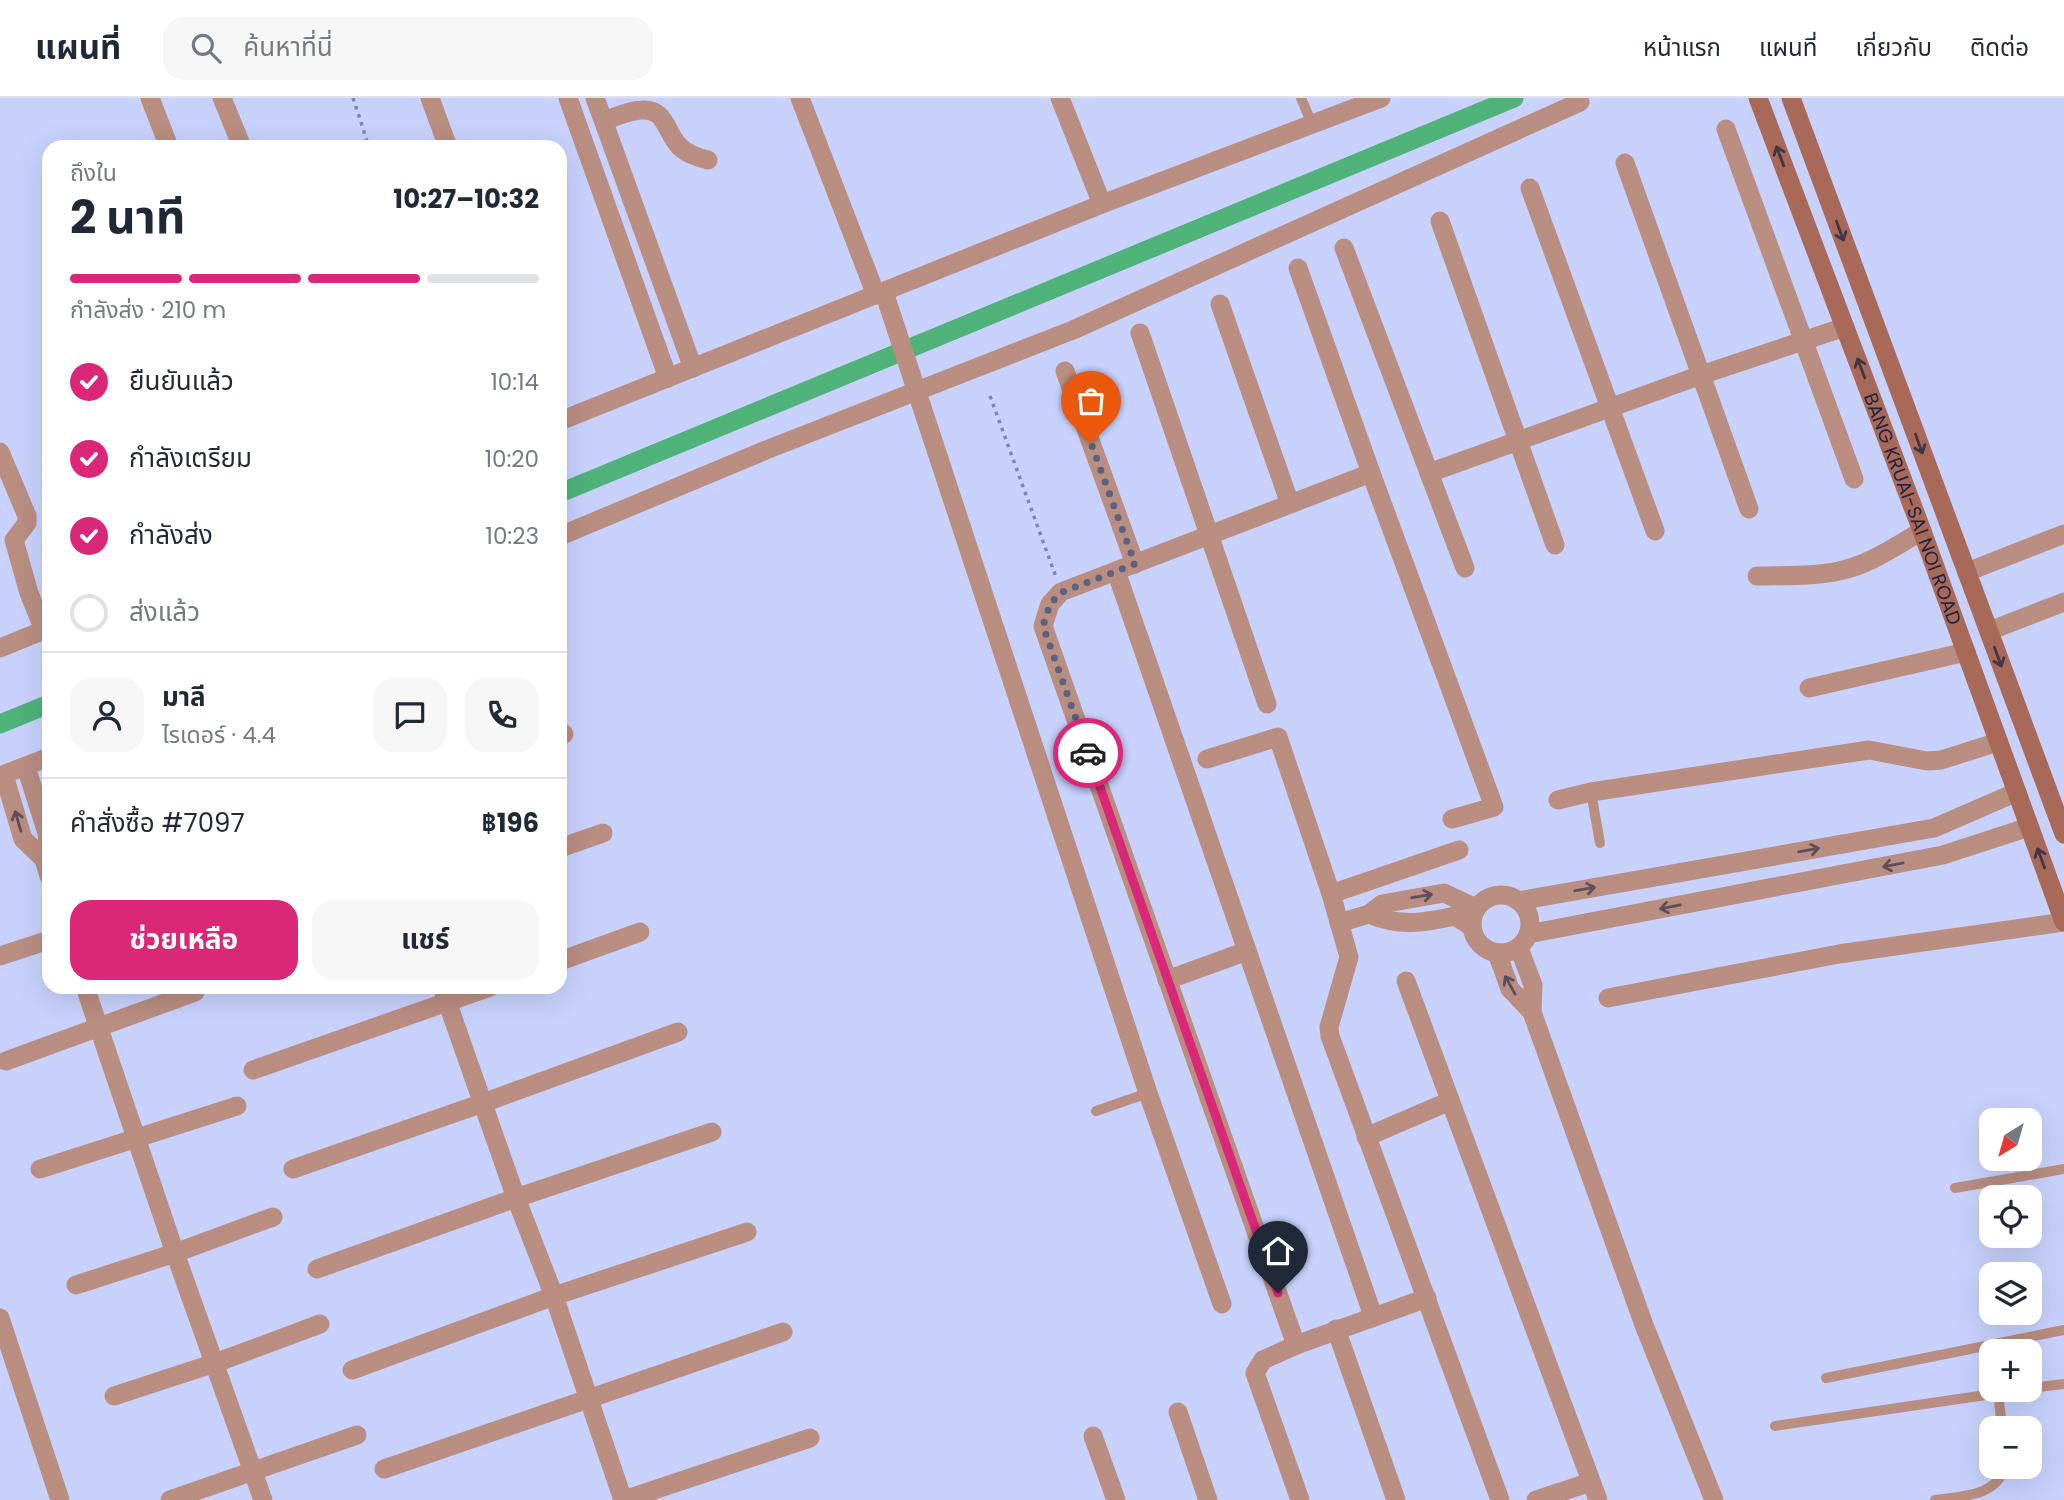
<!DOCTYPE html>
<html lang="th">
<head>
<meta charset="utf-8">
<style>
	body { margin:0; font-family:Poppins,"Noto Sans Thai",sans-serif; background:#f6f6f7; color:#1f2937; height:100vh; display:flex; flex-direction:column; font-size:26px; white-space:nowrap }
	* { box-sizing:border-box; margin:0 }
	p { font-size:23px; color:#747a83 }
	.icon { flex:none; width:38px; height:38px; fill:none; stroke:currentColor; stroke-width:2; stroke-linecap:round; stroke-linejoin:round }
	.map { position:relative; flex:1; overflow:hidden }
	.side { position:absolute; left:42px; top:42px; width:525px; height:854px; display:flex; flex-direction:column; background:#fff; border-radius:21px; box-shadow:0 7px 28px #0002 }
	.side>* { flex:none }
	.needle { width:46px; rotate:217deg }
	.buttons { position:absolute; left:1979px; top:1010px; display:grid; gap:14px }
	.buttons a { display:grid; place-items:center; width:63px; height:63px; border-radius:14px; background:#fff; box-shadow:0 7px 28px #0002; font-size:35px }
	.pin { position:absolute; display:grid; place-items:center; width:60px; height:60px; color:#fff; margin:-72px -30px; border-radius:50% 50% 50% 0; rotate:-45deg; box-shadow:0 0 7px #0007 }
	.pin .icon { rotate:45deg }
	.courier { position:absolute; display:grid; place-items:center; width:70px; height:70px; margin:-35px; border:5px solid #db2777; border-radius:50%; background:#fff; color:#222; box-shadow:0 2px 9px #0007 }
	.head em { font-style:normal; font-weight:700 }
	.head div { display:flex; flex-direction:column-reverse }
	.head { display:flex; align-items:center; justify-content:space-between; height:119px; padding:0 28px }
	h1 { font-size:46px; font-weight:700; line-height:52px }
	.bar { display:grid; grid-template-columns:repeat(4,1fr); gap:10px 7px; align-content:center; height:84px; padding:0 28px }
	.bar i { height:9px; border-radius:5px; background:#e0e1e3 }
	.bar .selected { background:#db2777 }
	.bar p { grid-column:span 4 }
	.line { display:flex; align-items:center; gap:18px; padding:0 28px; border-top:2px solid #e0e1e3 }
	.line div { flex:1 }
	.round { display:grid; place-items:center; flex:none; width:74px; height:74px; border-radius:21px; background:#f6f6f7 }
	ol { padding:0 28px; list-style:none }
	li { display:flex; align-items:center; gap:21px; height:77px }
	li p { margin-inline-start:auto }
	li .icon { padding:7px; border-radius:50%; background:#db2777; color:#fff; stroke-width:4 }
	li:last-child { color:#747a83 }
	li i { width:38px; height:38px; border:4px solid #e0e1e3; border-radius:50% }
	.action { display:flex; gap:14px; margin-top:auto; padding:14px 28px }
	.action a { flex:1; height:80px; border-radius:21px; background:#db2777; color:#fff; font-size:28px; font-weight:700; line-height:80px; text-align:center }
	.action a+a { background:#f6f6f7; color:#1f2937 }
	header { display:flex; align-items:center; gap:42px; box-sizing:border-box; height:98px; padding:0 35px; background:#fff; border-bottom:2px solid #e0e1e3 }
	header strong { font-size:33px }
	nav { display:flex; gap:38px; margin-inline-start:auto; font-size:24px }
	.search { width:490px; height:63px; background:#f6f6f7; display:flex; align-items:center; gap:18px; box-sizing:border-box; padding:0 24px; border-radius:21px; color:#747a83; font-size:26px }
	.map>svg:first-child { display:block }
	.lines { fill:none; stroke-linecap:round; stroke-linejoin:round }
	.canal { stroke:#4eb279; stroke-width:19 }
	.path { stroke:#7f86ab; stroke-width:3.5; stroke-dasharray:3.5 5; stroke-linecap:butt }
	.service { stroke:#b98d80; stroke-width:10 }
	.minor { stroke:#b98d80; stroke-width:19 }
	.tertiary { stroke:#b98d80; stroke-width:19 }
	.secondary { stroke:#a96958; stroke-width:19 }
	.oneway { stroke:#423546 }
	.oneway2 { stroke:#5d4e5a }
	.done { stroke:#5a6182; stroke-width:7; stroke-dasharray:0 12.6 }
	.route { stroke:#db2777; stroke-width:9 }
	.labels { text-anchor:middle; stroke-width:6; stroke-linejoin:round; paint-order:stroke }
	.street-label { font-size:19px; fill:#202440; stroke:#d8dffc }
</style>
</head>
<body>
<header>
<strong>แผนที่</strong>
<div class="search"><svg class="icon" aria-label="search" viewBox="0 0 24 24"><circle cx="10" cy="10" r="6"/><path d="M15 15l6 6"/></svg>ค้นหาที่นี่</div>
<nav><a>หน้าแรก</a><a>แผนที่</a><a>เกี่ยวกับ</a><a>ติดต่อ</a></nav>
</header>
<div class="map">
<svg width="2064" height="1402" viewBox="0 0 2064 1402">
	<rect width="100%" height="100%" fill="#c7d1fc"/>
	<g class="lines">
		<g class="canal">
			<polyline points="560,395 1514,0"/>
			<polyline points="0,626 49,606"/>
		</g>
		<g class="path">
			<polyline points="353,0 369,49"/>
			<polyline points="990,298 1056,479"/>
		</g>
		<g class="service">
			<polyline points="1301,0 1312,26"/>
			<polyline points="1591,694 1600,745"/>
			<polyline points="1096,1013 1148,995"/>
			<polyline points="1955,1090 2064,1071"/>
			<polyline points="1826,1280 2064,1232"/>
			<polyline points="2030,1290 2064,1286"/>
			<polyline points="1998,1294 2002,1330"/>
			<polyline points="1775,1328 2020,1292"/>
			<path d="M1935 1402C1961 1398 1997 1399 2005 1368"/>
		</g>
		<g class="minor">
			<polyline points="150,0 169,49"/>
			<polyline points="222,0 242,49"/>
			<polyline points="430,0 448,49"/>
			<polyline points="568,0 668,280"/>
			<polyline points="595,0 693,270"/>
			<polyline points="800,0 876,197"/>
			<polyline points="1060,0 1102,106"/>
			<path d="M604 23C616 19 629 12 642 12 665 10 666 34 679 48 687 56 697 59 708 62"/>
			<polyline points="1726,31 1854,381"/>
			<polyline points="1625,65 1749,411"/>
			<polyline points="1530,90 1655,433"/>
			<polyline points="1440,123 1555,447"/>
			<polyline points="1344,150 1465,470"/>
			<polyline points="1298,170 1371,375 1494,709 1452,721"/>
			<polyline points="884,194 1148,995 1222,1206"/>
			<polyline points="1220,206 1290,406"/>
			<polyline points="1140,235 1267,606"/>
			<polyline points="1065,273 1135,466"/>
			<polyline points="0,354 27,418 27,425 14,442 29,495 44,532"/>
			<polyline points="1429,375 1701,277 1845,229"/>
			<polyline points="1116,473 1373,1218"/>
			<polyline points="1967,474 2064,436"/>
			<path d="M1757 478C1784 477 1812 479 1839 473 1869 467 1896 448 1922 433"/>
			<polyline points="1989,533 2064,504"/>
			<polyline points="1809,590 1966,554"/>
			<polyline points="560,637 564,636"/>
			<polyline points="1207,661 1278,639 1331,796"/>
			<polyline points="26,669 48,738 44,761"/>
			<polyline points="4,677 23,741 44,761 49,778"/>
			<polyline points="1558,702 1591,694 1869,652 1927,663 1941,662 1998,644"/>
			<polyline points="560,750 603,735"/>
			<polyline points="1459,752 1331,796 1349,859 1329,929 1330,938 1500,1402"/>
			<circle cx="1501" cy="826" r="29"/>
			<polyline points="1518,803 1934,730 2017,694"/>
			<path d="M1369 816C1400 829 1422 825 1455 818L1472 829"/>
			<polyline points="1339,825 1369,816 1382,806 1444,795 1476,810"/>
			<polyline points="1528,836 1943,757 2029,729"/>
			<polyline points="1519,850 1533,887 1532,914 1644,1227 1714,1402"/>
			<polyline points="1497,855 1510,891 1532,914"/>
			<polyline points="0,858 49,842"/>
			<polyline points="560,863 640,834"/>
			<polyline points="1167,882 1247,853"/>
			<polyline points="1406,883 1598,1402"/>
			<polyline points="85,889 175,1155 263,1402"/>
			<polyline points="442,889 516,1100 554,1198 623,1402"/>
			<polyline points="1608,900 1839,856 2064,824"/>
			<polyline points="6,963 195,894"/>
			<polyline points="253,972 490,889"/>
			<polyline points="1366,1039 1450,1003"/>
			<polyline points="40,1071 237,1008"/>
			<polyline points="293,1071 483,1005 678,934"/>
			<polyline points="317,1171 516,1100 712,1034"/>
			<polyline points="76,1187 175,1155 273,1119"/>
			<polyline points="0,1220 60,1402"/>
			<polyline points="1336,1231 1396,1402"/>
			<polyline points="1296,1247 1043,528 1050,506 1061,494 1371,375"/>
			<polyline points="352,1272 554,1198 747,1134"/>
			<polyline points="114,1298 215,1265 320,1226"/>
			<polyline points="1178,1314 1208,1402"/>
			<polyline points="1093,1338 1116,1402"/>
			<polyline points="384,1371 783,1234"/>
			<polyline points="170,1402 357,1337"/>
			<polyline points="624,1402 810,1340"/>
			<polyline points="1300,1402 1255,1275 1263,1262 1296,1247 1427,1200"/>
			<polyline points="1536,1402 1591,1384"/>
		</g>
		<g class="tertiary">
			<polyline points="560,323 1102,106 1381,0"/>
			<polyline points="560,438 766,352 1073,232 1580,4 1578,0"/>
			<polyline points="0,550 49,530"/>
			<polyline points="0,678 49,659"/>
		</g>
		<g class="secondary">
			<path id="s1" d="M1758 0 1922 433 2064 824"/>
			<polyline points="1791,0 2064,736"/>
		</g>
	</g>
	<defs><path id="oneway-shaft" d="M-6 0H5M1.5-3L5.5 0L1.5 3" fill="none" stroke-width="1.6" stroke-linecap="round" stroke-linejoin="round" transform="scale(1.75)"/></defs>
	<g class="oneway">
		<use href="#oneway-shaft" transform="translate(1780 58) rotate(-111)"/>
		<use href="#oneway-shaft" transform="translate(1840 133) rotate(70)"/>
		<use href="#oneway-shaft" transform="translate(1861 270) rotate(-111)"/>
		<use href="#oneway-shaft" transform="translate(1919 346) rotate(70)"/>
		<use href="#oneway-shaft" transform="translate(1998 559) rotate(70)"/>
		<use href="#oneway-shaft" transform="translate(2041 760) rotate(-110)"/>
	</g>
	<g class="oneway2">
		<use href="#oneway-shaft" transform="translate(18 723) rotate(-106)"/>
		<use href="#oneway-shaft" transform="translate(1809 752) rotate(-10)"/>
		<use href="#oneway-shaft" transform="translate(1893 767) rotate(169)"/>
		<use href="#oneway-shaft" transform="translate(1585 791) rotate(-10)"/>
		<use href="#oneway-shaft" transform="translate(1422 798) rotate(-9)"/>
		<use href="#oneway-shaft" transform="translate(1670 809) rotate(169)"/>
		<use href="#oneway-shaft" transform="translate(1510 887) rotate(-119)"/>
	</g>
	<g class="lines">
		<polyline class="done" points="1088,655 1043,528 1050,506 1062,494 1135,466 1091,345"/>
		<polyline class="route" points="1088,655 1278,1195"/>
	</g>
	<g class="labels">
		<g class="street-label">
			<text dy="7" stroke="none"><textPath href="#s1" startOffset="439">BANG KRUAI-SAI NOI ROAD</textPath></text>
		</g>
	</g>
</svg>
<div class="buttons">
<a><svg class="needle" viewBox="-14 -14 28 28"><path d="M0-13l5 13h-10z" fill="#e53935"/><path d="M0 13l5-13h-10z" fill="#747a83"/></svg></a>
<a><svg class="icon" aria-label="locate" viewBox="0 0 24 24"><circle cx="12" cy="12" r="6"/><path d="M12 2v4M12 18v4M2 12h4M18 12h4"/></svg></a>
<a><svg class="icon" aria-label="layers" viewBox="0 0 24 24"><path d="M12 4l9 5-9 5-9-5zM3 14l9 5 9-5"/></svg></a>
<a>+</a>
<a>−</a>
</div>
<div class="pin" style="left:1091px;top:345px;background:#ea580c"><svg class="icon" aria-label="bag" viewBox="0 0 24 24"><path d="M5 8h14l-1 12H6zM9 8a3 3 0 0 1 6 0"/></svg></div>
<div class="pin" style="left:1278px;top:1195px;background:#1f2937"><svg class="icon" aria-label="home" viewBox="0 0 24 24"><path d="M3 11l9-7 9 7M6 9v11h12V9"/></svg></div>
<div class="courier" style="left:1088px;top:655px"><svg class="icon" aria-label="car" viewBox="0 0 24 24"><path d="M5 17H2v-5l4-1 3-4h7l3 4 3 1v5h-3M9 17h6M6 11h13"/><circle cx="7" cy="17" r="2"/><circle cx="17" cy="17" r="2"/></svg></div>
<section class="side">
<div class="head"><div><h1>2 นาที</h1><p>ถึงใน</p></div><em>10:27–10:32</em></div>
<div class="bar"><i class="selected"></i><i class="selected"></i><i class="selected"></i><i></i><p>กำลังส่ง · 210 m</p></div>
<ol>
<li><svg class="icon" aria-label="check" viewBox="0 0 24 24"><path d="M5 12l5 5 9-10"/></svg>ยืนยันแล้ว<p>10:14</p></li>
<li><svg class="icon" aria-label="check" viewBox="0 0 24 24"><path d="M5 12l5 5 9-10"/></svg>กำลังเตรียม<p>10:20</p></li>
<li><svg class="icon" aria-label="check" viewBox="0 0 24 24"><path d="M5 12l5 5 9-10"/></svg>กำลังส่ง<p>10:23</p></li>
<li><i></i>ส่งแล้ว</li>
</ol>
<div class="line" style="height:126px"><a class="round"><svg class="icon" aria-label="person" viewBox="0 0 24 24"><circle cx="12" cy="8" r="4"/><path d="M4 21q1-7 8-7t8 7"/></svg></a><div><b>มาลี</b><p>ไรเดอร์ · 4.4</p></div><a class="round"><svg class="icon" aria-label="chat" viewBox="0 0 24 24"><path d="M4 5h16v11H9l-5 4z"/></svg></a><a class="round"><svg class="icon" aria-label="phone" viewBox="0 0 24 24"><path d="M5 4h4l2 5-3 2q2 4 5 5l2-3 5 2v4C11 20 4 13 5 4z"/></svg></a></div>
<div class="line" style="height:91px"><div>คำสั่งซื้อ #7097</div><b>฿196</b></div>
<div class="action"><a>ช่วยเหลือ</a><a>แชร์</a></div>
</section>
</div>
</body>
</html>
